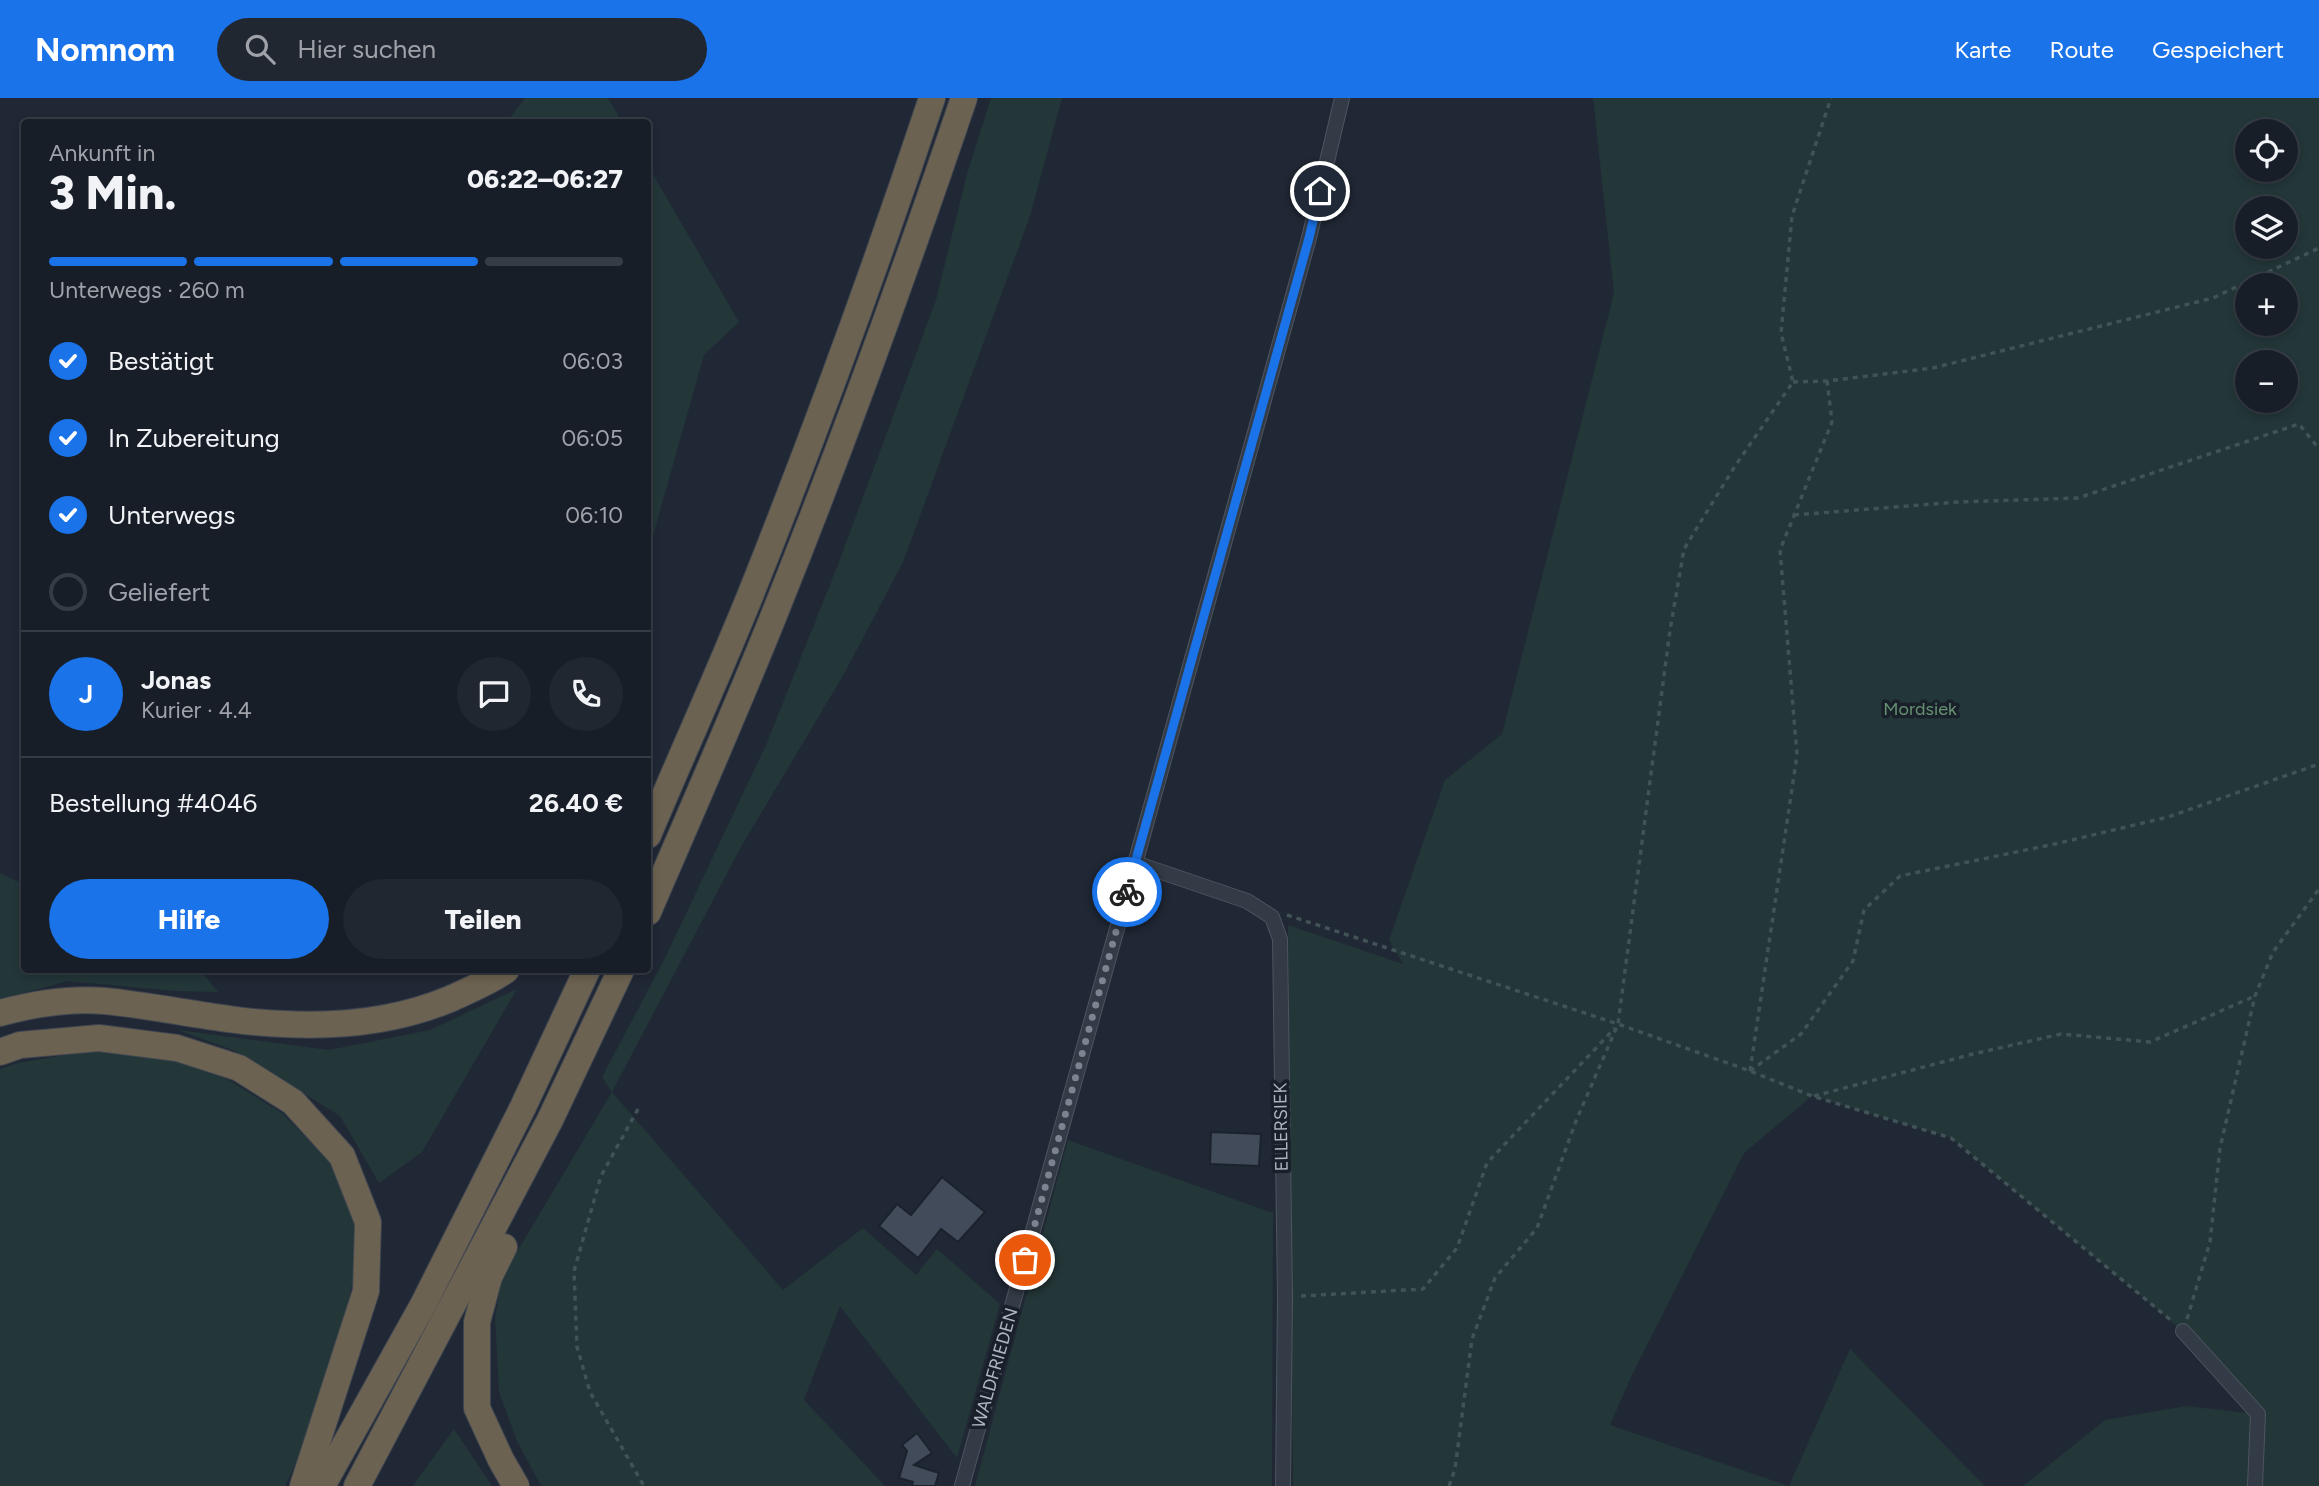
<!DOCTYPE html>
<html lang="de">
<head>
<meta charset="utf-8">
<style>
	body { margin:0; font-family:Figtree,sans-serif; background:#212730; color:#f1f3f6; height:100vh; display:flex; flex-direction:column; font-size:26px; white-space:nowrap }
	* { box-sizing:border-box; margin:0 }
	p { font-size:23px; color:#9fa2a8 }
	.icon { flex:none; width:38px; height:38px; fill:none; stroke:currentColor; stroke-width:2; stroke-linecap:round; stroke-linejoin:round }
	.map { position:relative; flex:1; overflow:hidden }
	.side { position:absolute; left:21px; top:21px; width:630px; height:854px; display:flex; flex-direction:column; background:#181e28; border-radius:7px; box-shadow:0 4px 10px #0003,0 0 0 2px #363c45 }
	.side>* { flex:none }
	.buttons { position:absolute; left:2235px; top:21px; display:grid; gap:14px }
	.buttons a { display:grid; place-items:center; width:63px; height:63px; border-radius:50%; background:#181e28; box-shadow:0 4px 10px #0003,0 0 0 2px #363c45; font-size:35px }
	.pin { position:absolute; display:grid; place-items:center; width:60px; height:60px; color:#fff; margin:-30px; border:4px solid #fff; border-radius:50%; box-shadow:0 2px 7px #0007 }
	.courier { position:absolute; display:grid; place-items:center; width:70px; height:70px; margin:-35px; border:5px solid #1a73e8; border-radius:50%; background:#fff; color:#222; box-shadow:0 2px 9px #0007 }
	.overview em { font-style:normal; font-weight:800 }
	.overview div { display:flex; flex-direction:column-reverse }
	.overview { display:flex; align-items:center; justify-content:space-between; height:119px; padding:0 28px }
	h1 { font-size:46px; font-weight:800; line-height:52px }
	.bar { display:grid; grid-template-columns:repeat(4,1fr); gap:10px 7px; align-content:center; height:84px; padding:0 28px }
	.bar i { height:9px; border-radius:5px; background:#363c45 }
	.bar .selected { background:#1a73e8 }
	.bar p { grid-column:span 4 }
	.line { display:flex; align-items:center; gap:18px; padding:0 28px; border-top:2px solid #363c45 }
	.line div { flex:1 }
	.round { display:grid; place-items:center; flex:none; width:74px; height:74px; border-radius:37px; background:#212730 }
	ol { padding:0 28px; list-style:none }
	li { display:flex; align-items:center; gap:21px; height:77px }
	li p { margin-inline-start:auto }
	li .icon { padding:7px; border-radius:50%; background:#1a73e8; color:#fff; stroke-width:4 }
	li:last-child { color:#9fa2a8 }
	li i { width:38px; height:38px; border:4px solid #363c45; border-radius:50% }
	.button { display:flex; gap:14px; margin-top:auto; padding:14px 28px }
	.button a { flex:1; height:80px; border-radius:42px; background:#1a73e8; color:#fff; font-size:28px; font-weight:800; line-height:80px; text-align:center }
	.button a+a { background:#212730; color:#f1f3f6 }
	header { display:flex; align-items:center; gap:42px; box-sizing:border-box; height:98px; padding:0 35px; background:#1a73e8; color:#fff }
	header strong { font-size:33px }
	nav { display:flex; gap:38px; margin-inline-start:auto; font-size:24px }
	.search { width:490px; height:63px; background:#212730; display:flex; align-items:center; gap:18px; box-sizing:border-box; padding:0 24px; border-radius:38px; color:#9fa2a8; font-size:26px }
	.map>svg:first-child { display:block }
	.green { fill:#233638; fill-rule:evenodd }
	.building { fill:#414b5a; stroke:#1b222d; stroke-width:2 }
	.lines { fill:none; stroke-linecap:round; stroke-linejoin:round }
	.street-casing { stroke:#4e5561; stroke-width:16 }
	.highway-casing { stroke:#3e4551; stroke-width:28 }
	.path { stroke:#415356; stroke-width:3.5; stroke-dasharray:5 5; stroke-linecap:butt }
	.street { stroke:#333b46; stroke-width:14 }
	.highway { stroke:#6c6251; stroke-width:26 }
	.done { stroke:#7c8491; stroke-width:7; stroke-dasharray:0 12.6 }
	.route { stroke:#1a73e8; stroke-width:9 }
	.labels { text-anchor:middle; stroke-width:7; stroke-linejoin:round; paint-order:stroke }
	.park-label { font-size:18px; fill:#669272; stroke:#19202a }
	.street-label { font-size:18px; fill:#adb5c3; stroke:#19202a }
</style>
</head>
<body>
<header>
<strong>Nomnom</strong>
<div class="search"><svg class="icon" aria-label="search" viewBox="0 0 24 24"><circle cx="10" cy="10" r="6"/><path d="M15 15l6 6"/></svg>Hier suchen</div>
<nav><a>Karte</a><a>Route</a><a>Gespeichert</a></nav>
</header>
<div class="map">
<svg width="2319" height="1388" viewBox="0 0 2319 1388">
	<rect width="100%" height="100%" fill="#202835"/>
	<g class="green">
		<polygon points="525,0 608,0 622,24 507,24"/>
		<polygon points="991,0 1062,0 1030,118 903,464 844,576 741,749 612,994 783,1192 863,1130 916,1177 937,1151 1000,1206 957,1360 840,1208 804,1302 885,1388 541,1388 517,1343 499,1294 495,1220 502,1179 612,994 602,979 665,860 766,647 839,464 936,202 967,76"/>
		<path d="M1593 0H2319V1388H2023L2105 1322 2186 1308 2256 1316 2183 1233 1951 1040 1812 998 1744 1055 1631 1279 1610 1327 1789 1388 1850 1251 1985 1388H1293L1288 827 1403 866 1389 842 1445 682 1502 636 1614 195ZM2247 33H2286V72H2247ZM2247 110H2286V149H2247ZM2247 187H2286V226H2247ZM2247 264H2286V303H2247Z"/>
		<polygon points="648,68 739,224 704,257 648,455"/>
		<polygon points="0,775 24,787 24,872 200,872 218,894 175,893 68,883 0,901"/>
		<polygon points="517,891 422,1054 379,1085 340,1018 235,953 178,932 329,952 430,932"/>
		<polygon points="89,953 168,961 227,981 282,1015 329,1063 354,1123 353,1183 319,1318 285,1388 0,1388 0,971 18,965"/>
		<polygon points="1068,1042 1273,1115 1272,1388 975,1388"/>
		<polygon points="454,1331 492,1388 413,1388"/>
	</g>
	<g class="building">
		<polygon points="1211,1034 1261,1036 1259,1068 1210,1066"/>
		<polygon points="942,1079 985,1114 958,1144 941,1131 918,1160 879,1128 897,1106 911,1117"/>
		<polygon points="917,1335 932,1355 914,1367 939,1375 935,1388 912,1388 913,1384 899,1380 907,1353 902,1347"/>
	</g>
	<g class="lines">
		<g class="street-casing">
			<g id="street">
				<polyline points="1135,765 1247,803 1272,819 1280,841 1285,1199 1283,1388"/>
				<polyline points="2183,1233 2258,1316 2255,1388"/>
				<polyline points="962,1388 1309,140 1342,0"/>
			</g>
		</g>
		<g class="highway-casing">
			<g id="highway">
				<path d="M648 737C682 656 719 575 752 493 817 330 877 166 932 0"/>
				<path d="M648 814C692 712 737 610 778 507 845 340 906 171 964 0"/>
				<path d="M0 915C33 906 71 900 105 903 165 909 224 924 284 926 341 929 397 923 450 901 469 892 490 884 506 872"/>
				<polyline points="0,954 20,947 99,940 177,950 239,970 293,1004 342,1058 368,1124 366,1193 303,1388"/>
				<polyline points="504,1149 489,1179 477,1224 477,1310 501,1362 516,1388"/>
				<polyline points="322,1388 423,1207 523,1009 587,872"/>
				<polyline points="357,1388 550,1022 621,872"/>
			</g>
		</g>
		<g class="path">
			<polyline points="1793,284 1827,283 1933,270 2213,200 2319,150"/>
			<polyline points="1794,417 1958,404 2078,400 2299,326 2319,351"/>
			<polyline points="1287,817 1618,926 1750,973 1812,998 1951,1040 2173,1224"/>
			<polyline points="1750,973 1797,657 1780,452 1832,324 1827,283"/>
			<polyline points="1750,973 1801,936 1853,863 1864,812 1900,778 2055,746 2168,719 2319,666"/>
			<polyline points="1814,998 1973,956 2061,936 2150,944 2255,898"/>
			<polyline points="638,1011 601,1078 574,1173 577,1249 590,1294 644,1388"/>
			<polyline points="1301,1198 1423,1191 1457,1150 1487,1065 1615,930"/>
			<polyline points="2187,1221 2210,1144 2220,1050 2255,898 2273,854 2319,791"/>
			<polyline points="1449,1388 1455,1371 1472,1241 1495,1180 1537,1130 1576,1023 1618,926 1670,532 1684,451 1735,368 1793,284 1781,235 1792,118 1831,0"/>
		</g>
		<use href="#street" class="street"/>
		<use href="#highway" class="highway"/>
	</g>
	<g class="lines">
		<polyline class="done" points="1025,1162 1127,794"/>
		<polyline class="route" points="1127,794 1309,140 1320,93"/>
	</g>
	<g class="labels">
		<g class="park-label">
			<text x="1920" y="617">Mordsiek</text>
		</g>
		<g class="street-label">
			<text transform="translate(1281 1029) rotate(-91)" y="6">ELLERSIEK</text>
			<text transform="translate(995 1270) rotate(-74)" y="6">WALDFRIEDEN</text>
		</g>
	</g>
</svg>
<div class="buttons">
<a><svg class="icon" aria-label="locate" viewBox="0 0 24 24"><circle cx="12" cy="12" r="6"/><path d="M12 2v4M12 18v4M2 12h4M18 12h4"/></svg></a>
<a><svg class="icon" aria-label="layers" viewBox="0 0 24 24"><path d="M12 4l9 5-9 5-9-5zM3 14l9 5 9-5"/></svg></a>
<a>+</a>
<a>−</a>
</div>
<div class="pin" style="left:1025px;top:1162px;background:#ea580c"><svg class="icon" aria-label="bag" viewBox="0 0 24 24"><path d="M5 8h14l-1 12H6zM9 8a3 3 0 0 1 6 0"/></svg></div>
<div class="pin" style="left:1320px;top:93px;background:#1f2937"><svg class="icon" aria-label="home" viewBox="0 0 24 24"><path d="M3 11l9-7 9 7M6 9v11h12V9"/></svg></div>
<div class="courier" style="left:1127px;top:794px"><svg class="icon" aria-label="bike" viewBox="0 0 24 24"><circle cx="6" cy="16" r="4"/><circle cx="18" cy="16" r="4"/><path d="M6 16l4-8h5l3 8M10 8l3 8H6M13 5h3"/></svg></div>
<section class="side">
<div class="overview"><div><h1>3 Min.</h1><p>Ankunft in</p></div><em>06:22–06:27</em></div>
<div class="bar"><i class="selected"></i><i class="selected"></i><i class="selected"></i><i></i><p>Unterwegs · 260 m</p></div>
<ol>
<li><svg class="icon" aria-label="check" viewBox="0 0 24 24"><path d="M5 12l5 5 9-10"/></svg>Bestätigt<p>06:03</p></li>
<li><svg class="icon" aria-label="check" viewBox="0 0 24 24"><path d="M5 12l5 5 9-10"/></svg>In Zubereitung<p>06:05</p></li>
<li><svg class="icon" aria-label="check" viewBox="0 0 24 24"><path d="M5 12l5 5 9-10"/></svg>Unterwegs<p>06:10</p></li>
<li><i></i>Geliefert</li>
</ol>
<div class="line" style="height:126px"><b class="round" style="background:#1a73e8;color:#fff">J</b><div><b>Jonas</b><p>Kurier · 4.4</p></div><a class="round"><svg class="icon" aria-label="chat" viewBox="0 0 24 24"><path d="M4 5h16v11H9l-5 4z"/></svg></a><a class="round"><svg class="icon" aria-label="phone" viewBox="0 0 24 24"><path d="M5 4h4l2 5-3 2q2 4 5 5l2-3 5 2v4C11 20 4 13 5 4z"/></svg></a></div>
<div class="line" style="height:91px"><div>Bestellung #4046</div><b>26.40 €</b></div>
<div class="button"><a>Hilfe</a><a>Teilen</a></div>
</section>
</div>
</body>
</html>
